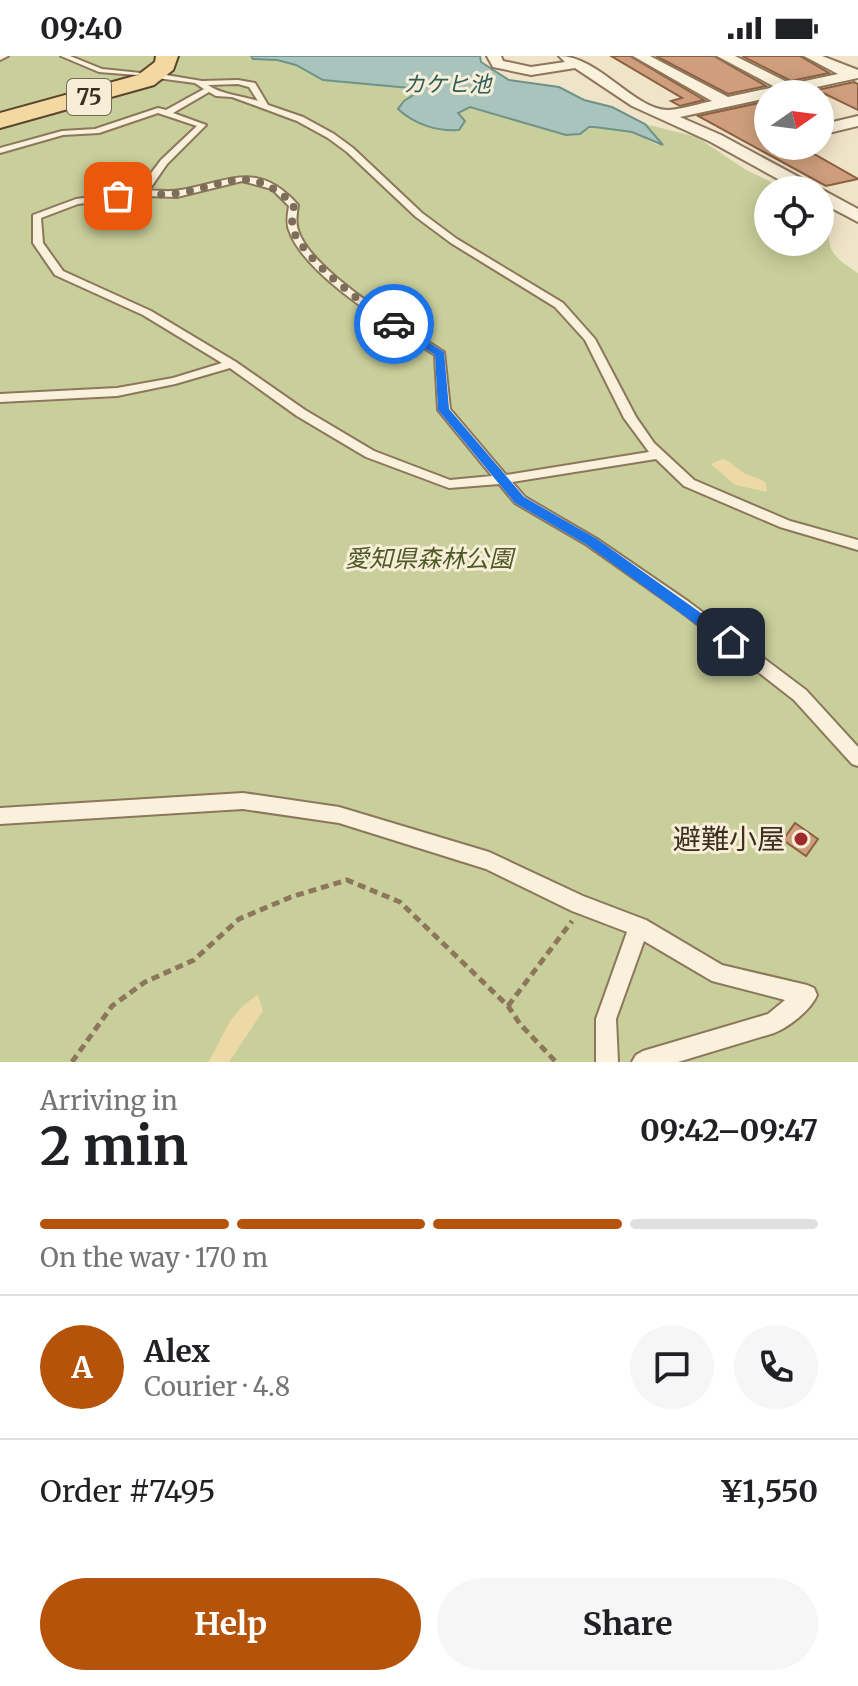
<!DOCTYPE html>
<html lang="en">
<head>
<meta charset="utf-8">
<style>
	body { margin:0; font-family:Merriweather,"Noto Sans JP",serif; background:#f6f6f6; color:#202124; height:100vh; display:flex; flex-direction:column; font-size:30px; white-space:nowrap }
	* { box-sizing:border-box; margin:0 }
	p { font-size:26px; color:#757577 }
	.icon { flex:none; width:44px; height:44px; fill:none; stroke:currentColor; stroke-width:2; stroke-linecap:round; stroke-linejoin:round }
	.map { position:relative; height:1006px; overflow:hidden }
	.details { display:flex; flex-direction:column; background:#fff; flex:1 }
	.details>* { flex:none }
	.needle { width:52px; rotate:76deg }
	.tools { position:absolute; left:754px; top:24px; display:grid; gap:16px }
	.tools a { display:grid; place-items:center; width:80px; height:80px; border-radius:50%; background:#fff; box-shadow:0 4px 20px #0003; font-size:40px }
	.pin { position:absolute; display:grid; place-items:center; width:68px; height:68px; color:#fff; margin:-34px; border-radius:16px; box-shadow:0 4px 12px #0006 }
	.courier { position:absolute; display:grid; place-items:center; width:80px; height:80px; margin:-40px; border:6px solid #1a73e8; border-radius:50%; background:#fff; color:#222; box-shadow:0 2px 10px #0007 }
	.head em { font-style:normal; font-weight:700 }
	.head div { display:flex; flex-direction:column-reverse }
	.head { display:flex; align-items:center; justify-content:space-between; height:136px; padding:0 40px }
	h1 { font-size:52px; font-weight:700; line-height:60px }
	.bar { display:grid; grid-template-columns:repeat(4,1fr); gap:12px 8px; align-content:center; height:96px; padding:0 40px }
	.bar i { height:10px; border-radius:6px; background:#e0e0e0 }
	.bar .on { background:#b45309 }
	.bar p { grid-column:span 4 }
	.line { display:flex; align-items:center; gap:20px; padding:0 40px; border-top:2px solid #e0e0e0 }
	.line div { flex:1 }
	.round { display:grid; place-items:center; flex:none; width:84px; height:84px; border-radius:42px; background:#f6f6f6 }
	.button { display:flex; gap:16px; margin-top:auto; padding:16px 40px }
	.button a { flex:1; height:92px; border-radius:48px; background:#b45309; color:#fff; font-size:32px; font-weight:700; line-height:92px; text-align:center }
	.button a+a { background:#f6f6f6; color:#202124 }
	.status { display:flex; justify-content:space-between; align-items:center; height:56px; padding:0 40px; background:#fff; direction:ltr }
	.status svg { height:22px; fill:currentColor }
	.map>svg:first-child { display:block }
	.green { fill:#c9cf9b }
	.sand { fill:#ecd9a5 }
	.water { fill:#a9c4bc; stroke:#6f938a; stroke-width:2 }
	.building { fill:#cf9f7d; stroke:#8d5f41; stroke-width:2 }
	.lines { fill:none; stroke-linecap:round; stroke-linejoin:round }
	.service-casing { stroke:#8d765c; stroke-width:4 }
	.minor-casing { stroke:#8d765c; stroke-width:4 }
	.primary-casing { stroke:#5b4430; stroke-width:4 }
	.path { stroke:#8d765c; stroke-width:5; stroke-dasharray:8 5; stroke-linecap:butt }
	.service { fill:#faf1dc; fill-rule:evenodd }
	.minor { fill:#faf1dc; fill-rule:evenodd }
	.primary { fill:#f3d9a0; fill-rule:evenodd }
	.route { fill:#1a73e8 }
	.done { stroke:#7c6e5b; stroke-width:8; stroke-dasharray:0 14.4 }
	.poi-dot { fill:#9e2a2b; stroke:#f7eed8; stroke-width:3 }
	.labels { text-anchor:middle; stroke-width:6; stroke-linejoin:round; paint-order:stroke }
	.far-water-label { font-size:22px; font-style:italic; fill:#2f5d5a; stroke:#f7eed8 }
	.shield { fill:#f7eed8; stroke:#756857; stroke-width:2 }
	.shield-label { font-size:22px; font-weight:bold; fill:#3d2e20 }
	.park-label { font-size:24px; font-style:italic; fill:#4d5a26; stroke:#f7eed8 }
	.near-poi-label { font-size:28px; fill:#3d2e20; stroke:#f7eed8; text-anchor:end }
</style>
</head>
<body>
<div class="status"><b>09:40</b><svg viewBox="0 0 49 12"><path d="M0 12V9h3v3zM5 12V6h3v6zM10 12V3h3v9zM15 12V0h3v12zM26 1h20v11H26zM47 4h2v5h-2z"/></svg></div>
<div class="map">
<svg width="858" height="1006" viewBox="0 0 858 1006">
	<rect width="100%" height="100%" fill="#f0e4c8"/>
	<path class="green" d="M0 0H251L296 9 323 24 410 32 460 62 457 57 470 51 566 79 595 71 632 76 658 89 653 76 645 68 697 81 746 114 788 134H768V186H820V152L831 171C823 195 840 205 858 217V1006H0Z"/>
	<g class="sand">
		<path d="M722 403C733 405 736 413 746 418 754 422 759 421 766 427L767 436 735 429 711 408Z"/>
		<path d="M258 939 263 955 229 1006H208C225 980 227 957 258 939Z"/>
	</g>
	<path class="water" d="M251 0H480L481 6 509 24 559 31 584 44 612 51 645 68 663 89 632 76 595 71H589L580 78 566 79 470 51 458 57 465 65 459 74C438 76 414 68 398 53L404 45 418 36 410 32 323 24 296 9 277 4 253 3Z"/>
	<g class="building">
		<polygon points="611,0 630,0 704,44 680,50 671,45 682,42"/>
		<polygon points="656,0 714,0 766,30 728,38"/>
		<polygon points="742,0 800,0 829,17 791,25"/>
		<polygon points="854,26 858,28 858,54 817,34"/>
		<polygon points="768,45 768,90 800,90 858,123 826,130 698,60"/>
		<polygon points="795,767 818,783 806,800 783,784"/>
	</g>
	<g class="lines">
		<g class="service-casing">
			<g id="service">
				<polygon points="0,0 8,0 0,4"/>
				<polygon points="61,0 70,0 102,13 141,17 137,19 99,16"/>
				<path d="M160 18 202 25 238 24 255 27 268 49 303 61 334 78 353 92 422 157 457 183 563 247 595 283 636 361 654 387 694 424 790 465 858 484V494L780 471 684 430 656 403 512 426 525 441 597 483 689 546 806 634 858 691V710L852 708 794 644 679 554 587 489 515 447 499 428 449 432 366 401 297 360 230 312 175 328 117 340 0 346V338L117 332 173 322 222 307 143 259 55 219 33 187V159L76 143 140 135V132L161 104 197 70 158 57 99 77 63 79 0 97V92L62 75 95 73 158 52 166 54 204 33 195 27 157 22ZM238 28 249 31 258 45C242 40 220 38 208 29ZM209 36 216 40 232 41 297 65 328 82 347 96 416 161 451 187 555 251 585 284 624 362 649 396 506 419 450 353 444 296C406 271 311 216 298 174 295 166 297 157 298 149 258 104 231 125 181 134 171 136 159 135 149 134L167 108 206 69 173 57ZM242 125 272 133 289 150C288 157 286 167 289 174 304 220 395 273 435 299L438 354 492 420 450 424 374 395 305 354 236 306 151 255 63 215 43 187 41 162 78 148 145 140 177 141Z"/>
				<path d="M243 737 339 751 489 796 583 840 646 864 722 909 807 929 814 932 817 939C811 954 789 971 774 977L678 1006H632L636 999 643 995 768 958 785 944 712 925 644 885 616 963 618 1006H596V963L627 876 572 855 486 813 339 767 243 753 0 768V752Z"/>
			</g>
		</g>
		<g class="minor-casing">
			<g id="minor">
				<path d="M487 0H501L503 5 531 11 565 6 559 0C599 0 635 55 669 54 683 53 698 48 712 45L633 0H650L728 41 775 31 717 0H735L791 28 838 18 804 0H822L858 14V22L789 37 768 38V42L680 61 721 79 858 153V166L820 146V134H798L709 85 632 50 575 12 531 19 493 11Z"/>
				<polygon points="858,60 858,70 820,79 820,69"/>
			</g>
		</g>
		<g class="primary-casing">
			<polygon id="primary" points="156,0 178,0 173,14 154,29 0,72 0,57 138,19 155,6"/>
		</g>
		<g class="path">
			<polyline points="508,950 572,865"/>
			<polyline points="72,1006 112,950 145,926 194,904 239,863 291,841 347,824 400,846 508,950 520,968 556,1006"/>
		</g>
		<use href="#service" class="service"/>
		<use href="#minor" class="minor"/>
		<use href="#primary" class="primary"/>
	</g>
	<polygon class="route" points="394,265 444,296 449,353 524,441 597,483 736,582 736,590 726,590 587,489 515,447 438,354 435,299 390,270"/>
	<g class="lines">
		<path class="done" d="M118 140C138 138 161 140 180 137 230 128 250 107 294 149 293 157 291 166 293 174 304 204 366 251 394 268"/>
	</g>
	<circle class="poi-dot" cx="801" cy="783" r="8"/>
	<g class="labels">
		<g class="far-water-label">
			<text x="447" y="36">カケヒ池</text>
		</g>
		<rect class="shield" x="67" y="23" width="44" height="36" rx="6"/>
		<g class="shield-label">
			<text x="89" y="49">75</text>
		</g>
		<g class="park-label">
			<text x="429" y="511">愛知県森林公園</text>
		</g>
		<g class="near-poi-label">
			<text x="785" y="793">避難小屋</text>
		</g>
	</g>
</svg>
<div class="tools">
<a><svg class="needle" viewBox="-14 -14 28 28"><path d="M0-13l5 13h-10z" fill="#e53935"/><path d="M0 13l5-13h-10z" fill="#757577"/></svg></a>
<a><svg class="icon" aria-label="locate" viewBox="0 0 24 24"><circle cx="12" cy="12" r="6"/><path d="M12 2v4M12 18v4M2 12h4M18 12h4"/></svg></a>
</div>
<div class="pin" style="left:118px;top:140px;background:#ea580c"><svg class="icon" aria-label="bag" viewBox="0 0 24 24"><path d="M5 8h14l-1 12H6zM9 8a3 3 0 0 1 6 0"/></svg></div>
<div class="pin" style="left:731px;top:586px;background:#1f2937"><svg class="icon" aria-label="home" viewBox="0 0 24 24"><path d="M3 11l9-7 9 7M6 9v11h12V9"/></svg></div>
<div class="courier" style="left:394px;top:268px"><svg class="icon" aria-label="car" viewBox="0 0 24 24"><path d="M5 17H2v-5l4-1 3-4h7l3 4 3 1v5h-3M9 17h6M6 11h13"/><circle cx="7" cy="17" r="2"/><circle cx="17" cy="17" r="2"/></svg></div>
</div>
<section class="details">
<div class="head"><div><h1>2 min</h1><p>Arriving in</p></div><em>09:42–09:47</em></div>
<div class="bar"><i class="on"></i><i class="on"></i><i class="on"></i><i></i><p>On the way · 170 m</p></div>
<div class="line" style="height:144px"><b class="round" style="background:#b45309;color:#fff">A</b><div><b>Alex</b><p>Courier · 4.8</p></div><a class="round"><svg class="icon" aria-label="chat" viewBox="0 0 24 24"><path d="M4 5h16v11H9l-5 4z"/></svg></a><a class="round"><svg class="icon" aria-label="phone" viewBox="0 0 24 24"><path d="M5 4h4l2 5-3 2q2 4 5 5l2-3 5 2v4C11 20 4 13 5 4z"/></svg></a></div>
<div class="line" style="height:104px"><div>Order #7495</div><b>¥1,550</b></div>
<div class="button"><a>Help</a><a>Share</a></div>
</section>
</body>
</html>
